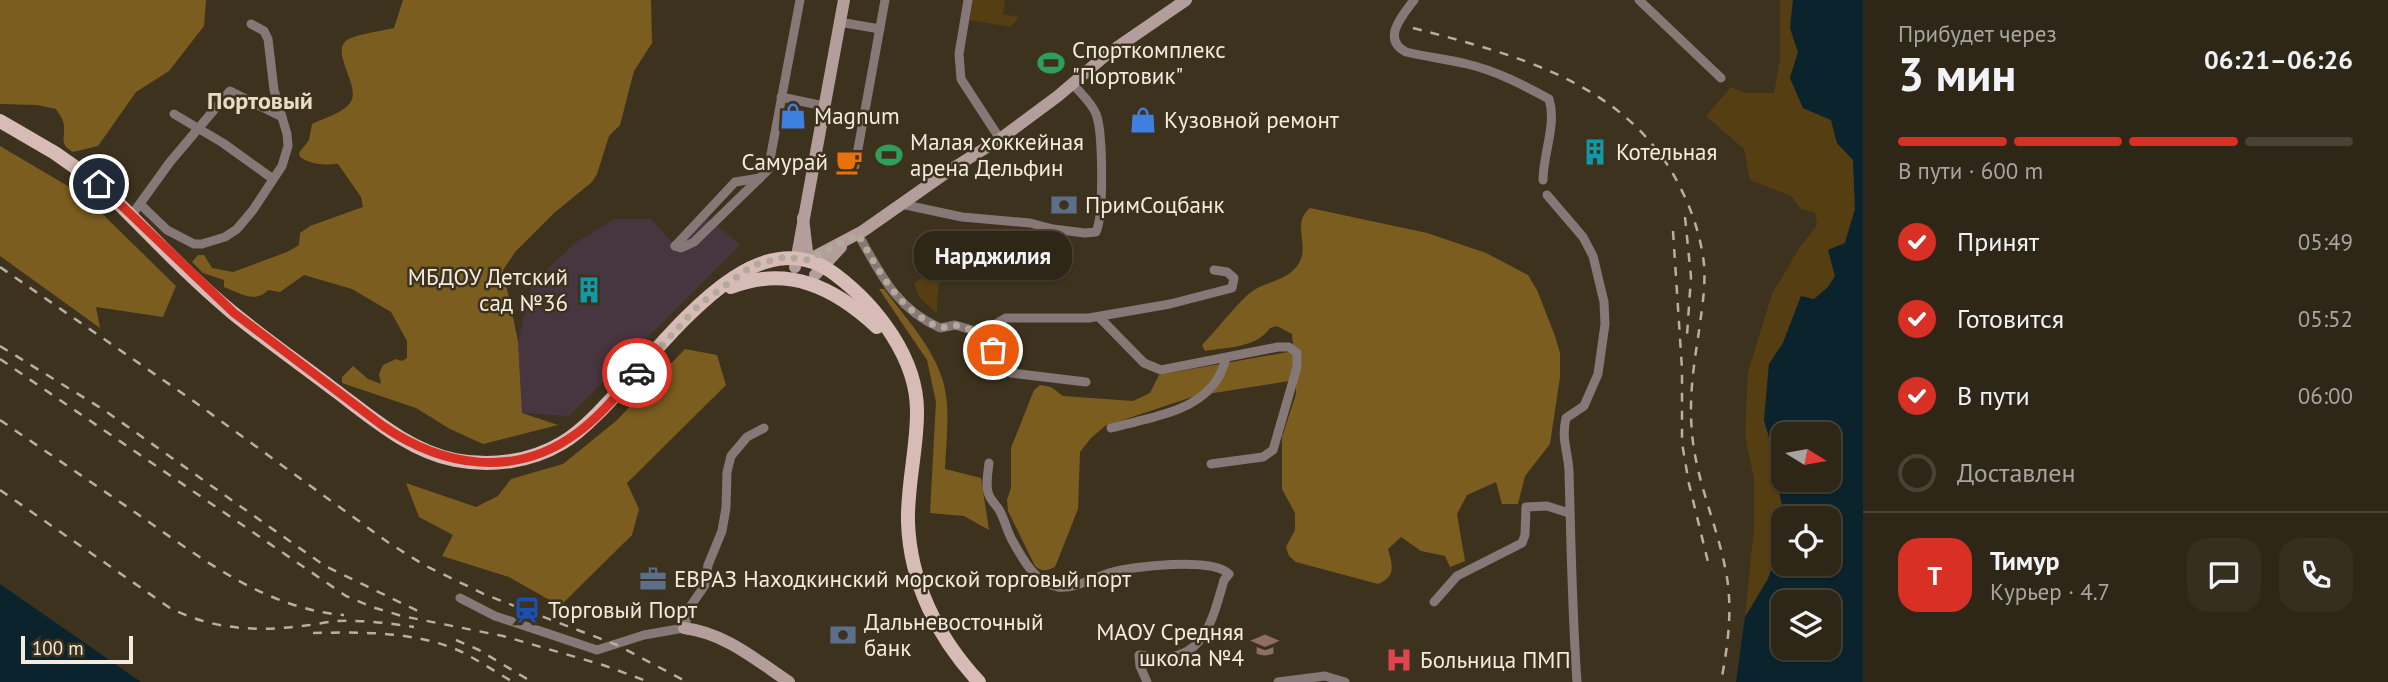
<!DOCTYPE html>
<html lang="ru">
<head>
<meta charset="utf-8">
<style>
	body { margin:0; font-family:"PT Sans",sans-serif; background:#362e1f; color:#f1f3f6; height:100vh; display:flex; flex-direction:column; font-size:26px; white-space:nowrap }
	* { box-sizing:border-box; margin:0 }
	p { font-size:23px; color:#a7a5a1 }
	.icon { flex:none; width:38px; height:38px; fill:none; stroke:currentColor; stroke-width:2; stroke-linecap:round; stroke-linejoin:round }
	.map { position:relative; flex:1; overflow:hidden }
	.panel { display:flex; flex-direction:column; background:#2e2616; width:525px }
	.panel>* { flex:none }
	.needle { width:46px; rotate:101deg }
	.controls { position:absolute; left:1771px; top:422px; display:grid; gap:14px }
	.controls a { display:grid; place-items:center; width:70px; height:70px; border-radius:14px; background:#2e2616; box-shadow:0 2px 5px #0004,0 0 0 2px #494335; font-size:35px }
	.scale { position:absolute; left:21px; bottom:18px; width:112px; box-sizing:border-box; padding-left:7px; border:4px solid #f2ebde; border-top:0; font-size:19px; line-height:24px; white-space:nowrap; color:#f2ebde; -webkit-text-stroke:5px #3d321e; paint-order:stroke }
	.pin { position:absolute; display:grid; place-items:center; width:60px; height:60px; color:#fff; margin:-30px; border:4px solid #fff; border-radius:50%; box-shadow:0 2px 7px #0007 }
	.courier { position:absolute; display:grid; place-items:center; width:70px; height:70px; margin:-35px; border:5px solid #d93025; border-radius:50%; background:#fff; color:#222; box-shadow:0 2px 9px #0007 }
	.bubble { position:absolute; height:49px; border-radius:21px; background:#2e2616; box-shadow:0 2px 5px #0004,0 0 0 2px #494335; font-size:23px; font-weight:700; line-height:49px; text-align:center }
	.overview em { font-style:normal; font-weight:700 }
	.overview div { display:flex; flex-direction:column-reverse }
	.overview { display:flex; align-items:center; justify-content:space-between; height:119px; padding:0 35px }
	h1 { font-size:46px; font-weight:700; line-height:52px }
	.bar { display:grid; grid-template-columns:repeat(4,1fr); gap:10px 7px; align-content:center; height:84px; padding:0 35px }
	.bar i { height:9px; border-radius:5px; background:#494335 }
	.bar .selected { background:#d93025 }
	.bar p { grid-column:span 4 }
	.line { display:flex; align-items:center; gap:18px; padding:0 35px; border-top:2px solid #494335 }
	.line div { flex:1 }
	.round { display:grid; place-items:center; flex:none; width:74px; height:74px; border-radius:21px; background:#362e1f }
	ol { padding:0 35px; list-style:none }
	li { display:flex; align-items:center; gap:21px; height:77px }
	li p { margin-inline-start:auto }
	li .icon { padding:7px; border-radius:50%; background:#d93025; color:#fff; stroke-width:4 }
	li:last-child { color:#a7a5a1 }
	li i { width:38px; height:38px; border:4px solid #494335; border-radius:50% }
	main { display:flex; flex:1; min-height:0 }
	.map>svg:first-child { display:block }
	.commercial { fill:#47353f }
	.green { fill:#553e11 }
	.forest { fill:#7c5d20 }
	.water { fill:#0a232c; fill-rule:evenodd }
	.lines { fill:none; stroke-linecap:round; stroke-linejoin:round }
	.street { stroke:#857876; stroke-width:9 }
	.secondary { stroke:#b39e9b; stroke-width:12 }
	.primary { stroke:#d6bbb7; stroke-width:14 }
	.rail { stroke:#b8afa0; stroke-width:2.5; stroke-dasharray:9 9; stroke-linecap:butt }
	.done { stroke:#b3aa9b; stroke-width:7; stroke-dasharray:0 12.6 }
	.route { stroke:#d93025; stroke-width:9 }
	.labels { text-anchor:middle; stroke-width:5; stroke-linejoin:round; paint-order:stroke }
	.poi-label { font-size:23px; fill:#f2ebde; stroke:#3d321e; text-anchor:start }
	.neighbourhood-label { font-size:24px; font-weight:bold; fill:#eadcc3; stroke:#3d321e }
</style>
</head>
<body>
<main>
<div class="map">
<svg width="1863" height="682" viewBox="0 0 1863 682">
	<rect width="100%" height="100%" fill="#3d321e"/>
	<polygon class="commercial" points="703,214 740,245 569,416 522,413 518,341 532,283 578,241 615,219 651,219 672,242"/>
	<g class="green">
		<polygon points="972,0 1005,0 1003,14 1019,17 1011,27 970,20"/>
		<polygon points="1780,0 1793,0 1790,28 1798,52 1790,78 1803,108 1831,120 1837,143 1853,160 1855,209 1835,276 1828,287 1791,322 1783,343 1769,364 1764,420 1772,448 1773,463 1783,510 1778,549 1768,579 1745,617 1754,528 1754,479 1745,435 1748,372 1772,294 1800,247 1817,225 1815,213 1801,209 1791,196 1750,180 1744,149 1706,116 1731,87 1745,93 1774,93 1780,59"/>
		<path d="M950 259 955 266C935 277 938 295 937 314L919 297 914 283Z"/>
	</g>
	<g class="forest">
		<path d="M0 0H206L204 26 169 71 136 92 98 146 73 152C59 144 65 139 64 126 64 120 59 114 56 109L37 105 0 104Z"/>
		<path d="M403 0H651L652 43 634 71 620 125 609 136 597 174 592 182 554 213 516 251 503 270 518 341 522 413 558 425 483 444 450 429 416 408 342 383V377L353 366 368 379 381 384 379 374 383 365 396 359 402 361 407 358V341L391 312 352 289 304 275 280 292 268 290C255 304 240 293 224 287V280L203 273 192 262 198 255H204L212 268 233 272 287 252 299 245 300 233 310 226 363 207 361 197 338 164C324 165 312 165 300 157L299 153 309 140 312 124C322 119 343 113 350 103 363 86 325 48 351 38 364 33 381 31 394 28Z"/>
		<polygon points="0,146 83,195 176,286 163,317 96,307 100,328 0,256"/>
		<path d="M1310 208 1427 233 1486 253 1528 275 1537 290 1555 336 1560 353V377L1550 444 1525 476 1518 504H1502L1496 482 1467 495 1457 514 1465 561 1450 567 1445 556 1421 551 1401 537 1388 549C1392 564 1397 577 1378 584L1296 562 1289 556 1286 547 1295 530V513L1282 489V437L1296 394V380L1195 396 1105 426 1091 438 1080 452 1078 509 1055 567C1046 571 1042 572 1035 566L1008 511 1007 500 1011 488V448L1034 390 1040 385 1051 387 1063 396 1133 401 1150 393 1159 375 1288 352 1293 344 1292 334 1277 326 1270 328C1256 348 1228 347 1205 351L1202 345C1215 332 1242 297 1254 290 1270 280 1288 281 1299 263 1310 245 1291 223 1310 208Z"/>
		<path d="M879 289H884C905 317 933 347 943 381 951 408 946 441 945 469L981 478 989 530 964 516 930 513 936 402 927 360Z"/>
		<polygon points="685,349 717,355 726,385 627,483 639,509 632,535 560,606 509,577 442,556 453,535 419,517 406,483 476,507 498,496 511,479 563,464 616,421"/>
	</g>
	<g class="water">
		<path d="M1793 0H1863V682H1736L1745 617 1768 579 1778 549 1783 510 1773 463 1772 448 1764 420 1769 364 1783 343 1801 296 1814 299 1828 287 1835 276 1828 250 1845 243 1855 209 1853 160 1837 143 1831 120 1803 108 1790 78 1798 52 1790 28ZM1783 434H1829V480H1783ZM1783 518H1829V564H1783ZM1783 602H1829V648H1783Z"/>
		<polygon points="0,584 141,682 0,682"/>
	</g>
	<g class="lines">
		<g class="street">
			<polyline points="968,0 959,54 961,79 1000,139"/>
			<path d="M1414 0C1402 16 1381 39 1406 52 1426 57 1447 59 1467 64 1497 71 1523 85 1549 99 1557 124 1543 154 1543 180"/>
			<polyline points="1639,0 1721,78"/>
			<polyline points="839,22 880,29"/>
			<polyline points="781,97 824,106"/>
			<polyline points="174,114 223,143 273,179"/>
			<polyline points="854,171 885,0"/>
			<path d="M1547 195 1583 237 1593 256 1604 302 1605 324 1598 374 1584 406 1566 418C1561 440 1568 451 1569 471 1571 542 1572 612 1577 682"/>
			<polyline points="140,204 167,230 194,244 202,244 225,237 237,229 253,210 282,166 288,146 287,134 274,90 268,39 264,31 251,24"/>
			<path d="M901 204 962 217 1030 223 1053 229 1085 233 1096 232C1104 216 1103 131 1096 114 1092 103 1080 93 1073 84"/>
			<polyline points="131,216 170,162 230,91 282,117"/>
			<path d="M858 234C881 275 896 308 940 328L955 325 989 335"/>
			<polyline points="675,246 681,248 694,242 768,170 800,0"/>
			<polyline points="675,246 735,182 760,178"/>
			<polyline points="1099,317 1144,363 1161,370 1278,347 1289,347 1297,353 1297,367 1273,450 1263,457 1211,464"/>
			<polyline points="989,335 994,325 1006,318 1089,318 1170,304 1232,288 1234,278 1227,272 1214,270"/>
			<path d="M989 335C993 351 998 363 1011 373L1086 382"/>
			<path d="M1111 428C1147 418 1197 413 1218 378 1222 372 1224 365 1226 358"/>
			<path d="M989 463C988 473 985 486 989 495 991 500 995 504 998 508 1004 517 1006 528 1011 538 1021 556 1034 583 1058 587 1075 589 1093 578 1109 573 1133 566 1212 557 1229 574L1224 580C1210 630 1200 668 1139 655L1140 666 1147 682"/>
			<polyline points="460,598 495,616 597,650 644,635 684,628 690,607 705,585 708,565 722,531 726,508 727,472 731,456 747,437 764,428"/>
			<polyline points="1434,602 1457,576 1522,543 1525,535 1526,507 1547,506 1569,513"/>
			<polyline points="1278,682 1325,676 1345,682"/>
		</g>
		<g class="secondary">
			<polyline points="803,218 808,260 863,231 950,170 1000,139 1058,96 1106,55 1186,0"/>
			<polyline points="795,267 844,0"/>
			<polyline points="815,275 841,247"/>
			<path d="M684 628C725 633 756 660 789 682"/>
		</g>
		<g class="primary">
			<path d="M0 121 55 153 99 184C143 227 186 274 233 313 265 339 299 363 332 388 370 416 407 450 455 460 491 467 530 462 562 443 634 401 737 199 836 275 877 306 918 359 917 413 917 449 907 486 908 522 910 583 938 638 979 682"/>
			<path d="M731 287C788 265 834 287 877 327"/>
		</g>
		<g class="rail">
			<path d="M1413 28C1520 56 1632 84 1683 193 1694 216 1701 239 1704 264 1706 289 1701 314 1698 338 1693 369 1689 401 1692 433 1696 481 1717 524 1726 572 1733 609 1728 645 1721 682"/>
			<polyline points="1685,217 1691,277 1687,335"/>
			<polyline points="1673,231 1682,369 1682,443 1689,484 1708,562"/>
			<polyline points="0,267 192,400 389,543 424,565 486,595 617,645 687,682"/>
			<polyline points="0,346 104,410 325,566 422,613"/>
			<polyline points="0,359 346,596 372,607 402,616 503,636 603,665 649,682"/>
			<path d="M0 420C45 451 91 482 136 513 198 556 265 609 344 615"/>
			<path d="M0 490 170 608C211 629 256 632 301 626 313 625 326 622 338 621 363 620 389 623 414 627"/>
			<path d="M313 633C362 632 416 631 462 652 479 661 496 672 513 682"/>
			<polyline points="456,640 479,650 532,682"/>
		</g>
	</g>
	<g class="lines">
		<path class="done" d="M637 373 699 305 753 265 785 257 808 260 858 234C880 273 898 309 940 328L955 325 989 335 993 350"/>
		<path class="route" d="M99 184 234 313 383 426C443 467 515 479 577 433 599 417 618 394 637 373"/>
	</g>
	<defs>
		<g id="stadium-bare" transform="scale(2.1)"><path d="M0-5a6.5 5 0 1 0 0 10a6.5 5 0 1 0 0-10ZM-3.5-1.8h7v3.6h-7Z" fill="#2e9e5b" stroke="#3d321e" stroke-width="2.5" paint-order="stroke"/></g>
		<g id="shop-bare" transform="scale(2.1)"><path d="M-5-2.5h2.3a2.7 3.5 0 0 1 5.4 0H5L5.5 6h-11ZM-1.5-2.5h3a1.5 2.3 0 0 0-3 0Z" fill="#3f7fe0" stroke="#3d321e" stroke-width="2.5" paint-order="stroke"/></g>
		<g id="building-bare" transform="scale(2.1)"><path d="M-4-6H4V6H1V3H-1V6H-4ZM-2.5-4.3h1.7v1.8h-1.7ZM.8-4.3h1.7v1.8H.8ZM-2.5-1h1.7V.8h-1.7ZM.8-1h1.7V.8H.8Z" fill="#0f9aa8" stroke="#3d321e" stroke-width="2.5" paint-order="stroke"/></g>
		<g id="cafe-bare" transform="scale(2.1)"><path d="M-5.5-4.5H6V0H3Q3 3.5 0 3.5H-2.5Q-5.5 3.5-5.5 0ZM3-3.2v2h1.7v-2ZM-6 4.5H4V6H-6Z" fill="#e8710a" stroke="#3d321e" stroke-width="2.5" paint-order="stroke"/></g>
		<g id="bank-bare" transform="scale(2.1)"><path d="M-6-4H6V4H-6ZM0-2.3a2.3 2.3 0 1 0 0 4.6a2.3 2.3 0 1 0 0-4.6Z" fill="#5c6f8a" stroke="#3d321e" stroke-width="2.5" paint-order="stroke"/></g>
		<g id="office-bare" transform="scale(2.1)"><path d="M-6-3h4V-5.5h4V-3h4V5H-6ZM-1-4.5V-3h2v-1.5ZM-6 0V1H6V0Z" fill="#5c6f8a" stroke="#3d321e" stroke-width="2.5" paint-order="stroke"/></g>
		<g id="station-bare" transform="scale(2.1)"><path d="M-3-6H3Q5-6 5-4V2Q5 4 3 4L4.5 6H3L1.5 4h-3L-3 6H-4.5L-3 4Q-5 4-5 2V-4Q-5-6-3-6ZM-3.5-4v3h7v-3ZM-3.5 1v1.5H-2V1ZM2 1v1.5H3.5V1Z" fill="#1a4fb4" stroke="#3d321e" stroke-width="2.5" paint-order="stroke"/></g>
		<g id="school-bare" transform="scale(2.1)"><path d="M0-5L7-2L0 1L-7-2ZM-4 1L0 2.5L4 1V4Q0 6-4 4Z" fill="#8d6e63" stroke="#3d321e" stroke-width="2.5" paint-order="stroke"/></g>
		<g id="hospital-bare" transform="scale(2.1)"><path d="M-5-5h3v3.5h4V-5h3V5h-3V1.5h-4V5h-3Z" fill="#e0444e" stroke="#3d321e" stroke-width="2.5" paint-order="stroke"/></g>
	</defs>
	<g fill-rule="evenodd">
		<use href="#stadium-bare" x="1051" y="63"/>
		<use href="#shop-bare" x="793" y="116"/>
		<use href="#shop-bare" x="1143" y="120"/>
		<use href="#building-bare" x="1595" y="152"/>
		<use href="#stadium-bare" x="889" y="155"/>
		<use href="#cafe-bare" x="849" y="162"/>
		<use href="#bank-bare" x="1064" y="205"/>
		<use href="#building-bare" x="589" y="290"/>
		<use href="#office-bare" x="653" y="579"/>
		<use href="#station-bare" x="527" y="610"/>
		<use href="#bank-bare" x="843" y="635"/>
		<use href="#school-bare" x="1265" y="645"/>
		<use href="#hospital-bare" x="1399" y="660"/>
	</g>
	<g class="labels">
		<g class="poi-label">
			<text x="1072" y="58">Спорткомплекс<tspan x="1072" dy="26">"Портовик"</tspan></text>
			<text x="814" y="124">Magnum</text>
			<text x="1164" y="128">Кузовной ремонт</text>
			<text x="910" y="150">Малая хоккейная<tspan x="910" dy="26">арена Дельфин</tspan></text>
			<text x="1616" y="160">Котельная</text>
			<text x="828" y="170" text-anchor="end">Самурай</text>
			<text x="1085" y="213">ПримСоцбанк</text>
			<text x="568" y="285" text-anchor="end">МБДОУ Детский<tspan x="568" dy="26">сад №36</tspan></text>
			<text x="674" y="587">ЕВРАЗ Находкинский морской торговый порт</text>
			<text x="548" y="618">Торговый Порт</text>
			<text x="864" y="630">Дальневосточный<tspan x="864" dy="26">банк</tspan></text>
			<text x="1244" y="640" text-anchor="end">МАОУ Средняя<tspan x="1244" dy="26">школа №4</tspan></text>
			<text x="1420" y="668">Больница ПМП</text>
		</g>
		<g class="neighbourhood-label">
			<text x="260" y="109">Портовый</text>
		</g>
	</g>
</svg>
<div class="controls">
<a><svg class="needle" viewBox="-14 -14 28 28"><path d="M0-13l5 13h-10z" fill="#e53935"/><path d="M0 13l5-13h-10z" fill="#a7a5a1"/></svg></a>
<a><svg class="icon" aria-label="locate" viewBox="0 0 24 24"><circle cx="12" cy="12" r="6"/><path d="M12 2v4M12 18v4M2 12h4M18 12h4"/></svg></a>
<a><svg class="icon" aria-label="layers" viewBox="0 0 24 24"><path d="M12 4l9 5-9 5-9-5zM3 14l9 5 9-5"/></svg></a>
</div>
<div class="scale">100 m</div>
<div class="pin" style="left:993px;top:350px;background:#ea580c"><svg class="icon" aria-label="bag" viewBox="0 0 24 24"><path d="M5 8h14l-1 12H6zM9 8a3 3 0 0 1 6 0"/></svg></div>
<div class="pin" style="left:99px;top:184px;background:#1f2937"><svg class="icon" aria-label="home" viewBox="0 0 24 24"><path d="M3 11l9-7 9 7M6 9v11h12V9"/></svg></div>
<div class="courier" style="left:637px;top:373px"><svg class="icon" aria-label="car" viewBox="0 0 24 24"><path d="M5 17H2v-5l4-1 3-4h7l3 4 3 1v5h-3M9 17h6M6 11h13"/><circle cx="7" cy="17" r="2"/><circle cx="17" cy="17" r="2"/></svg></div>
<div class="bubble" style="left:914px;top:231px;width:158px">Нарджилия</div>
</div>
<section class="panel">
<div class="overview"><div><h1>3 мин</h1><p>Прибудет через</p></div><em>06:21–06:26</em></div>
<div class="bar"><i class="selected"></i><i class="selected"></i><i class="selected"></i><i></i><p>В пути · 600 m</p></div>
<ol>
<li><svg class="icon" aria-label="check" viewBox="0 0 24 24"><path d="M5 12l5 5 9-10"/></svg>Принят<p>05:49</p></li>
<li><svg class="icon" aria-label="check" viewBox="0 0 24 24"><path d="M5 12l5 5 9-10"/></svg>Готовится<p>05:52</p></li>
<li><svg class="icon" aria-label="check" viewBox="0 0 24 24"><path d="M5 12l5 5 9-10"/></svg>В пути<p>06:00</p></li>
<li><i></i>Доставлен</li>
</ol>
<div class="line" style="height:126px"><b class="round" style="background:#d93025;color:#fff">Т</b><div><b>Тимур</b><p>Курьер · 4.7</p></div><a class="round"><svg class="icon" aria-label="chat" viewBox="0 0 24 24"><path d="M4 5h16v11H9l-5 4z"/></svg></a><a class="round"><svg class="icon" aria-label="phone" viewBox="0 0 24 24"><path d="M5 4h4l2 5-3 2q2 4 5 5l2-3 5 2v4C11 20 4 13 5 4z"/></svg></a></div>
</section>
</main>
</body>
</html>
